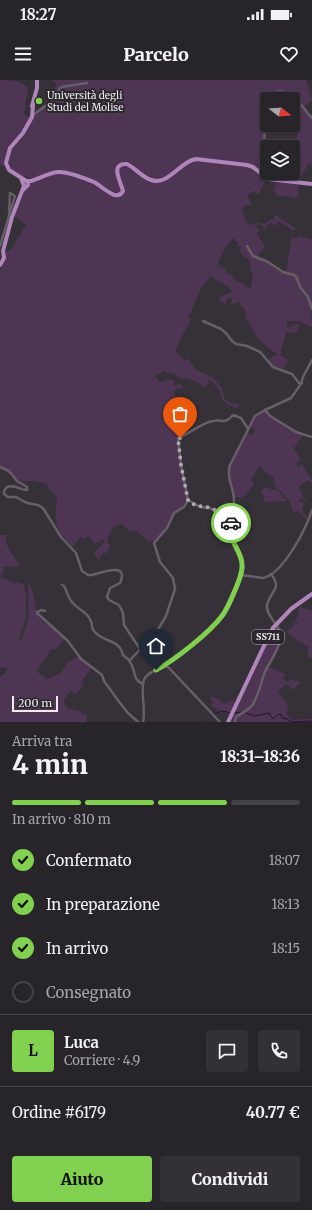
<!DOCTYPE html>
<html lang="it">
<head>
<meta charset="utf-8">
<style>
	body { margin:0; font-family:Merriweather,serif; background:#343136; color:#f1f3f6; height:100vh; display:flex; flex-direction:column; font-size:15px; white-space:nowrap }
	* { box-sizing:border-box; margin:0 }
	p { font-size:13px; color:#a5a5a8 }
	.icon { flex:none; width:22px; height:22px; fill:none; stroke:currentColor; stroke-width:2; stroke-linecap:round; stroke-linejoin:round }
	.map { position:relative; height:642px; overflow:hidden }
	.details { display:flex; flex-direction:column; background:#28252a; flex:1 }
	.details>* { flex:none }
	.needle { width:26px; rotate:107deg }
	.controls { position:absolute; left:260px; top:12px; display:grid; gap:8px }
	.controls a { display:grid; place-items:center; width:40px; height:40px; border-radius:4px; background:#28252a; box-shadow:0 1px 3px #0004,0 0 0 1px #444247; font-size:20px }
	.scale { position:absolute; left:12px; bottom:10px; width:46px; box-sizing:border-box; padding-left:4px; border:2px solid #eeeaef; border-top:0; font-size:11px; line-height:14px; white-space:nowrap; color:#eeeaef; -webkit-text-stroke:3px #2c272d; paint-order:stroke }
	.pin { position:absolute; display:grid; place-items:center; width:34px; height:34px; color:#fff; margin:-41px -17px; border-radius:50% 50% 50% 0; rotate:-45deg; box-shadow:0 0 4px #0007 }
	.pin .icon { rotate:45deg }
	.courier { position:absolute; display:grid; place-items:center; width:40px; height:40px; margin:-20px; border:3px solid #82d04f; border-radius:50%; background:#fff; color:#222; box-shadow:0 1px 5px #0007 }
	.overview em { font-style:normal; font-weight:800 }
	.overview div { display:flex; flex-direction:column-reverse }
	.overview { display:flex; align-items:center; justify-content:space-between; height:68px; padding:0 12px }
	h1 { font-size:26px; font-weight:800; line-height:30px }
	.bar { display:grid; grid-template-columns:repeat(4,1fr); gap:6px 4px; align-content:center; height:48px; padding:0 12px }
	.bar i { height:5px; border-radius:3px; background:#444247 }
	.bar .current { background:#82d04f }
	.bar p { grid-column:span 4 }
	.line { display:flex; align-items:center; gap:10px; padding:0 12px; border-top:1px solid #444247 }
	.line div { flex:1 }
	.round { display:grid; place-items:center; flex:none; width:42px; height:42px; border-radius:4px; background:#343136 }
	ol { padding:0 12px; list-style:none }
	li { display:flex; align-items:center; gap:12px; height:44px }
	li p { margin-inline-start:auto }
	li .icon { padding:4px; border-radius:50%; background:#82d04f; color:#111; stroke-width:4 }
	li:last-child { color:#a5a5a8 }
	li i { width:22px; height:22px; border:2px solid #444247; border-radius:50% }
	.primary-button { display:flex; gap:8px; margin-top:auto; padding:8px 12px }
	.primary-button a { flex:1; height:46px; border-radius:4px; background:#82d04f; color:#111; font-size:16px; font-weight:800; line-height:46px; text-align:center }
	.primary-button a+a { background:#343136; color:#f1f3f6 }
	.status { display:flex; justify-content:space-between; align-items:center; height:28px; padding:0 20px; background:#28252a; direction:ltr }
	.status svg { height:11px; fill:currentColor }
	header { display:flex; justify-content:space-between; align-items:center; height:52px; padding:0 12px; background:#28252a; font-size:18px; font-weight:800 }
	.map>svg:first-child { display:block }
	.green { fill:#4d3553; fill-rule:evenodd }
	.lines { fill:none; stroke-linecap:round; stroke-linejoin:round }
	.stream { stroke:#27112d; stroke-width:1 }
	.minor { stroke:#665f67; stroke-width:2.5 }
	.major { stroke:#b085ba; stroke-width:4 }
	.done { stroke:#aea9af; stroke-width:4; stroke-dasharray:0 7.2 }
	.route { stroke:#82d04f; stroke-width:5 }
	.poi-dot { fill:#82d04f; stroke:#2c272d; stroke-width:1.5 }
	.labels { text-anchor:middle; stroke-width:4; stroke-linejoin:round; paint-order:stroke }
	.shield { fill:#2c272d; stroke:#b4b0b5; stroke-width:1 }
	.shield-label { font-size:9px; font-weight:bold; fill:#eeeaef }
	.poi-label { font-size:10px; fill:#eeeaef; stroke:#2c272d; text-anchor:start }
</style>
</head>
<body>
<div class="status"><b>18:27</b><svg viewBox="0 0 49 12"><path d="M0 12V9h3v3zM5 12V6h3v6zM10 12V3h3v9zM15 12V0h3v12zM26 1h20v11H26zM47 4h2v5h-2z"/></svg></div>
<header><svg class="icon" aria-label="menu" viewBox="0 0 24 24"><path d="M4 6h16M4 12h16M4 18h16"/></svg>Parcelo<svg class="icon" aria-label="heart" viewBox="0 0 24 24"><path d="M12 20l-8-8c-3-5 5-10 8-4 3-6 11-1 8 4z"/></svg></header>
<div class="map">
<svg width="312" height="642" viewBox="0 0 312 642">
	<rect width="100%" height="100%" fill="#363138"/>
	<g class="green">
		<path d="M0 0C9 0 22 0 28 8L24 34 29 37 27 45 18 57 13 61 6 79 5 87 0 85Z"/>
		<path d="M52 0H306L312 21 302 28 312 39V84L307 85 306 88 298 102 279 100 269 93H293V67H267V91L265 86 266 69 267 67 270 66V62L283 64 295 61 298 54 293 45V19H267C267 43 262 67 264 91L271 98 266 100 258 115 254 111 247 115 252 125H245L242 129 246 143 253 145 258 143 265 144 271 139 274 140V136H277L297 149 294 150 292 157 296 159 299 156 312 159V228C309 217 301 208 297 197L286 192 293 151 287 146 278 141 275 146 271 142 267 145 265 149 260 144H258L255 147 260 150 257 153 258 156 265 166 258 176 269 180C276 196 284 190 296 198L298 204V208C311 217 312 232 312 247L298 241H286L288 248 297 244 300 245 296 253 286 252 280 275 288 280 284 289 272 285 268 280 277 274 267 267 256 256C255 249 250 247 248 240H245C248 232 243 227 238 222L230 226 232 222 231 217 227 218 226 225 219 220 221 216 231 213 232 211 227 206 210 196C208 201 204 203 202 207 199 211 192 228 192 232L188 235 191 240C187 248 177 263 176 272L185 280 189 279 196 290 212 297 216 301 222 308 225 320 232 323 239 324 240 326 235 328C226 324 221 322 220 311 215 307 214 300 206 299L209 302 206 306 201 307V304L185 297V299H181C177 296 173 291 168 293L165 291 155 296 159 302 166 301 168 299 175 300 174 302 175 306 180 304 183 307 181 309 178 308 175 310 174 314 185 324 187 330 185 338H181L183 347 180 346C174 355 178 360 179 369L178 371 187 421 182 427 174 432 167 448 154 461H148L137 451H129L122 444 113 447 107 460 110 466 107 473H103L99 480 94 473 105 462 103 459 94 464 89 456 84 459 80 457 73 467C54 447 54 444 57 416L50 411 47 404 33 401H20L0 388V192L5 171H10L26 145 14 136 26 109 31 103 50 95 32 99 24 96H22L10 89 8 86 11 70 27 51 32 38 55 16 53 13 56 4 55 2ZM233 158 238 163 237 166H241L240 171 244 177 250 180V190L253 194 251 207 249 208 238 201 234 199 232 196 226 192V188L218 186C220 175 226 166 233 158Z"/>
		<polygon points="276,102 298,104 298,117 291,118 290,116 276,116 274,111"/>
		<path d="M265 331 303 355 294 368 301 381 294 382 297 383V385L299 387 301 385 303 386 312 400V403L307 400 299 407 303 417 307 420V421L301 418 299 421 304 423 302 431 307 437V440L297 430 294 432 293 431 289 420 283 415 282 411 276 409 273 397 267 394 260 386 251 399 254 403 250 410 242 418 235 417 229 390 246 355 248 354 252 355 255 352 254 348 251 346C255 338 258 335 265 331Z"/>
		<polygon points="263,407 280,411 282,416 288,421 264,422 263,420 265,417 261,413"/>
		<path d="M0 455H6C5 472 16 474 19 486L2 487 4 491 1 494V498L12 502 24 504 26 516V538L18 561 22 559 28 541 29 515 27 502C35 508 34 522 36 531 39 543 61 550 64 560L56 569H52L36 591 47 599 59 594 69 582 77 577 91 588 81 602 84 605 75 615 71 610 64 620 66 627 76 631 80 630 83 634 87 635 86 642H0V597C4 593 8 593 6 587L0 588Z"/>
		<polygon points="299,527 312,530 312,577 308,578 308,567 286,552 298,542 297,541 293,544 292,543 298,537"/>
		<path d="M276 547 279 557 277 568 264 592 255 619 246 630C258 626 264 599 268 587L285 594 283 599 288 602 290 599 300 602 293 610 287 604 278 611 288 625 287 628 289 630 285 632 292 640 312 639V642H230L232 635 223 632 217 634H213L218 630 216 627H212V624L214 622 210 619 211 615 225 624 226 621 229 623 230 619 238 625 254 593 266 564Z"/>
	</g>
	<g class="lines">
		<g class="stream">
			<polyline points="234,633 241,632"/>
			<polyline points="246,633 255,636 269,633 273,639 279,634 281,634 282,638 287,639 292,642 312,641"/>
			<polyline points="214,634 222,631 231,633"/>
			<polyline points="207,642 208,641"/>
		</g>
		<g class="minor">
			<polyline points="33,35 52,21 61,7 87,3"/>
			<path d="M267 93 264 86 265 19C267 14 270 13 275 12 294 8 301 27 312 38"/>
			<polyline points="267,93 274,100"/>
			<polyline points="0,166 15,116 10,113 9,134"/>
			<polyline points="247,166 253,176 268,182 283,192 294,195 297,198 300,207 308,217 312,229"/>
			<polyline points="203,241 221,249 226,253 232,261 236,264 247,266 260,272 273,287 292,294 299,303 302,303"/>
			<polyline points="265,330 270,336 296,352 312,357"/>
			<path d="M0 387 9 391 17 401 27 407V410C20 410 15 404 7 407L4 411V414L8 417H16L27 423 38 425 43 428 61 457 76 473 82 491 88 495H91C99 494 130 480 120 503L110 508 107 517 109 520 119 525 123 533 124 545 140 569 169 588 220 642"/>
			<path d="M230 442 210 428 200 427 188 420 181 385 178 358C189 354 203 342 213 341 222 339 225 345 233 335L241 338 248 349"/>
			<path d="M241 495 263 498C283 494 306 449 312 430"/>
			<path d="M62 505 64 506C67 511 68 518 72 522 77 529 86 531 90 539 94 546 89 548 98 555 109 563 119 560 123 575 125 577 129 579 130 582 136 590 132 600 143 604"/>
			<polyline points="45,531 41,530 37,532 37,533 68,561 81,579 102,595 104,601 117,619 128,633 138,642"/>
			<polyline points="130,580 152,557 159,548 166,536 175,509 173,498 160,482 154,463 167,448 174,433 184,427 188,420"/>
			<path d="M143 642C146 630 140 608 144 600 147 592 159 589 166 585 183 573 211 552 223 535 230 525 236 510 239 499 247 477 236 475 231 456 228 445 234 432 234 420 234 408 226 398 230 385L255 336 265 330 291 318 301 304 303 297 312 280"/>
			<path d="M235 642 236 637C242 633 249 630 253 624 259 614 261 603 265 592 269 583 284 562 280 552 278 544 265 534 267 525 270 511 283 509 271 494"/>
		</g>
		<g class="major">
			<polyline points="32,26 37,8 37,0"/>
			<path d="M28 101H31C40 98 49 93 58 92 68 91 86 99 94 102 102 106 117 123 123 111 121 102 109 83 127 84 135 88 142 97 151 100 169 106 180 81 196 79L247 85 253 87 268 99 312 104"/>
			<polyline points="23,110 28,105 28,102 9,90 6,83 10,68 23,53 32,37 33,25"/>
			<polyline points="0,185 4,178 3,171 12,137 24,106 21,98"/>
			<polyline points="228,642 263,568 273,548 291,529 312,514"/>
		</g>
	</g>
	<g class="lines">
		<path class="done" d="M180 358H178L181 385 188 420C197 428 200 425 210 428 217 430 227 438 231 443"/>
		<path class="route" d="M156 590C175 580 209 553 222 536 228 528 232 517 236 508 239 500 243 492 242 484 241 468 228 464 231 443"/>
	</g>
	<circle class="poi-dot" cx="39" cy="21" r="4"/>
	<g class="labels">
		<rect class="shield" x="252" y="550" width="32" height="14" rx="3"/>
		<g class="shield-label">
			<text x="268" y="560">SS711</text>
		</g>
		<g class="poi-label">
			<text x="47" y="19">Università degli<tspan x="47" dy="12">Studi del Molise</tspan></text>
		</g>
	</g>
</svg>
<div class="controls">
<a><svg class="needle" viewBox="-14 -14 28 28"><path d="M0-13l5 13h-10z" fill="#e53935"/><path d="M0 13l5-13h-10z" fill="#a5a5a8"/></svg></a>
<a><svg class="icon" aria-label="layers" viewBox="0 0 24 24"><path d="M12 4l9 5-9 5-9-5zM3 14l9 5 9-5"/></svg></a>
</div>
<div class="scale">200 m</div>
<div class="pin" style="left:180px;top:358px;background:#ea580c"><svg class="icon" aria-label="bag" viewBox="0 0 24 24"><path d="M5 8h14l-1 12H6zM9 8a3 3 0 0 1 6 0"/></svg></div>
<div class="pin" style="left:156px;top:590px;background:#1f2937"><svg class="icon" aria-label="home" viewBox="0 0 24 24"><path d="M3 11l9-7 9 7M6 9v11h12V9"/></svg></div>
<div class="courier" style="left:231px;top:443px"><svg class="icon" aria-label="car" viewBox="0 0 24 24"><path d="M5 17H2v-5l4-1 3-4h7l3 4 3 1v5h-3M9 17h6M6 11h13"/><circle cx="7" cy="17" r="2"/><circle cx="17" cy="17" r="2"/></svg></div>
</div>
<section class="details">
<div class="overview"><div><h1>4 min</h1><p>Arriva tra</p></div><em>18:31–18:36</em></div>
<div class="bar"><i class="current"></i><i class="current"></i><i class="current"></i><i></i><p>In arrivo · 810 m</p></div>
<ol>
<li><svg class="icon" aria-label="check" viewBox="0 0 24 24"><path d="M5 12l5 5 9-10"/></svg>Confermato<p>18:07</p></li>
<li><svg class="icon" aria-label="check" viewBox="0 0 24 24"><path d="M5 12l5 5 9-10"/></svg>In preparazione<p>18:13</p></li>
<li><svg class="icon" aria-label="check" viewBox="0 0 24 24"><path d="M5 12l5 5 9-10"/></svg>In arrivo<p>18:15</p></li>
<li><i></i>Consegnato</li>
</ol>
<div class="line" style="height:72px"><b class="round" style="background:#82d04f;color:#111">L</b><div><b>Luca</b><p>Corriere · 4.9</p></div><a class="round"><svg class="icon" aria-label="chat" viewBox="0 0 24 24"><path d="M4 5h16v11H9l-5 4z"/></svg></a><a class="round"><svg class="icon" aria-label="phone" viewBox="0 0 24 24"><path d="M5 4h4l2 5-3 2q2 4 5 5l2-3 5 2v4C11 20 4 13 5 4z"/></svg></a></div>
<div class="line" style="height:52px"><div>Ordine #6179</div><b>40.77 €</b></div>
<div class="primary-button"><a>Aiuto</a><a>Condividi</a></div>
</section>
</body>
</html>
